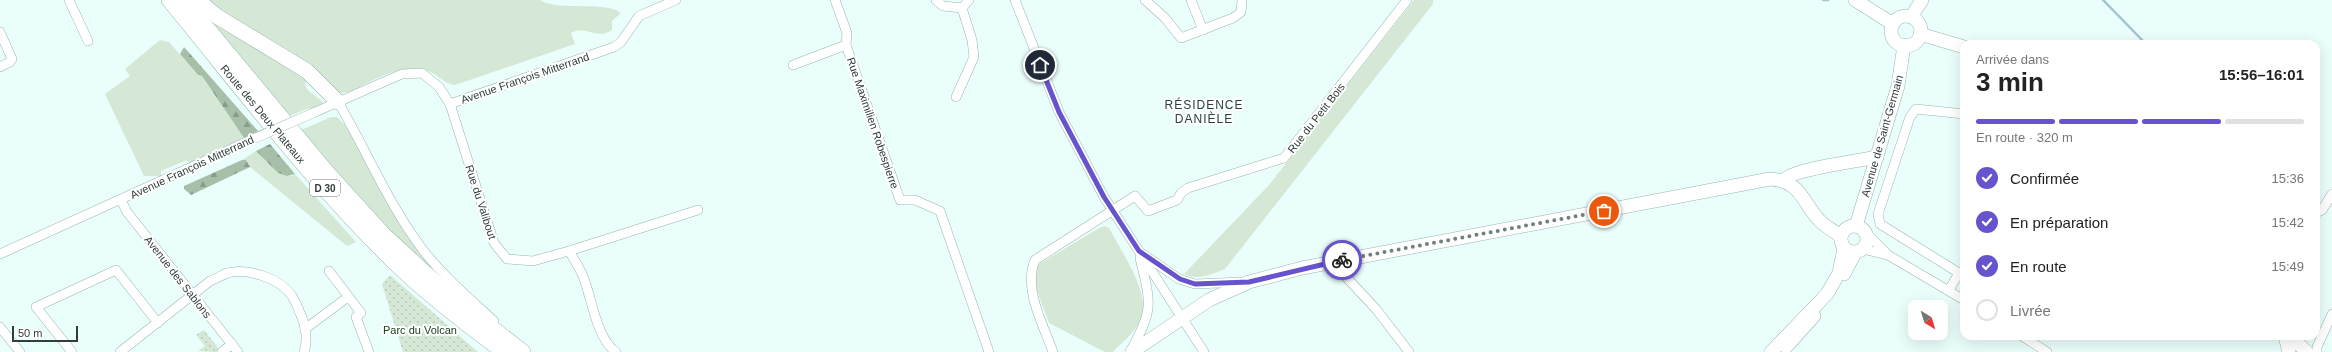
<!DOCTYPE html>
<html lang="fr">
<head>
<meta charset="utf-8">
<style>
	body { margin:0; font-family:Arial,sans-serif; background:#f6f6f6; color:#222; height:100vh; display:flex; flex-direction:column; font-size:15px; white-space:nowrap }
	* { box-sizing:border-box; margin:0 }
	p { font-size:13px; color:#767676 }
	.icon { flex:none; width:22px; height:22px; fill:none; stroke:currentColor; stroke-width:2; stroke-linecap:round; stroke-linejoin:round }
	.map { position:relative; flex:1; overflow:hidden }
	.panel { position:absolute; left:1960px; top:40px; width:360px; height:300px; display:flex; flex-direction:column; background:#fff; border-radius:12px; box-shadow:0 4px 16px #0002 }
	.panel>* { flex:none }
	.needle { width:26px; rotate:142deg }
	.fabs { position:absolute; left:1908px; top:300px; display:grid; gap:8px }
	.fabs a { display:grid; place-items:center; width:40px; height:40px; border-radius:8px; background:#fff; box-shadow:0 4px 16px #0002; font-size:20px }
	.scale { position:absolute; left:12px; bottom:10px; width:66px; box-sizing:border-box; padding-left:4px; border:2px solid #2f3d3b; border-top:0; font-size:11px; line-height:14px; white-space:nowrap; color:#2f3d3b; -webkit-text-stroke:3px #fff; paint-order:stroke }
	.pin { position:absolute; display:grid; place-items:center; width:34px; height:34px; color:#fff; margin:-17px; border:2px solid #fff; border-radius:50%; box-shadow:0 1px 4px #0007 }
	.courier { position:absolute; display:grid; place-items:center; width:40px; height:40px; margin:-20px; border:3px solid #6554cd; border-radius:50%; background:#fff; color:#222; box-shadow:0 1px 5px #0007 }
	.headline em { font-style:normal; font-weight:700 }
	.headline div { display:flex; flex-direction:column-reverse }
	.headline { display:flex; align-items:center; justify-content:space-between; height:68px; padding:0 16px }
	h1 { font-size:26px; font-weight:700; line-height:30px }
	.bar { display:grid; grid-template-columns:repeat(4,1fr); gap:6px 4px; align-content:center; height:48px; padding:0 16px }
	.bar i { height:5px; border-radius:3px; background:#e0e0e0 }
	.bar .on { background:#6554cd }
	.bar p { grid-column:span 4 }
	ol { padding:0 16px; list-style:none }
	li { display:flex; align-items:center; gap:12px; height:44px }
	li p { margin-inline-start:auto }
	li .icon { padding:4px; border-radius:50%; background:#6554cd; color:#fff; stroke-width:4 }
	li:last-child { color:#767676 }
	li i { width:22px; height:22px; border:2px solid #e0e0e0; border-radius:50% }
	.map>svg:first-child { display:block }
	.grass { fill:#d5e8d5 }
	.forest { fill:url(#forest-firs) }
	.park { fill:url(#park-dots) }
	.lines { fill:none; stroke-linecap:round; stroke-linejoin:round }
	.stream { stroke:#a2c5d3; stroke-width:2.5 }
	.street-casing { stroke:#95b6b1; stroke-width:10 }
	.secondary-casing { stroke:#95b6b1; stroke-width:14 }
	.primary-casing { stroke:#95b6b1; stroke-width:16 }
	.street { stroke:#fff; stroke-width:9 }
	.secondary { stroke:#fff; stroke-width:13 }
	.primary { stroke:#fff; stroke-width:15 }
	.street-bridge-casing { stroke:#95b6b1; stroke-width:10; stroke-linecap:butt }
	.street-bridge { stroke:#fff; stroke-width:9 }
	.done { stroke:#70817e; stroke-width:4; stroke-dasharray:0 7.2 }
	.route { stroke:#6554cd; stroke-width:5 }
	.labels { text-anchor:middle; stroke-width:4; stroke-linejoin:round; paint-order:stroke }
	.shield { fill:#fff; stroke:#6d7776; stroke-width:1 }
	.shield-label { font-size:10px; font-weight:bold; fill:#2f3d3b }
	.street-label { font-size:11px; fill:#2f3d3b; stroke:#fff }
	.park-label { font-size:11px; fill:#1b401e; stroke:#fff }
	.neighbourhood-label { font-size:12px; letter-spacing:1px; fill:#264340; stroke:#fff }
</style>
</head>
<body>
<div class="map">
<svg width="2332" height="352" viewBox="0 0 2332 352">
	<defs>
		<pattern id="forest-firs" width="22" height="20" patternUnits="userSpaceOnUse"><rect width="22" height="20" fill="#a7bfa8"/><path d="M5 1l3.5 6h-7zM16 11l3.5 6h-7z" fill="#889c8a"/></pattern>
		<pattern id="park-dots" width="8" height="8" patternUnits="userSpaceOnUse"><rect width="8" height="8" fill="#d5e8d5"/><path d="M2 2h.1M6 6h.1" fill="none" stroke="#b7c8b8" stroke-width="1.8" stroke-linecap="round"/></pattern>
	</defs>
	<rect width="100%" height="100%" fill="#eafefb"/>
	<g class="grass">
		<path d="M203 0H540C558 12 605 0 621 13L612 21V30C596 41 586 24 571 33L575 44 455 85C444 84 438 74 428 71 401 62 373 81 349 92L340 93 332 89Z"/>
		<path d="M1414 0H1433V4L1225 269C1212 274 1198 281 1184 274L1269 185Z"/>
		<path d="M201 10 307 76C300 92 316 93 323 103L310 110 309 108 287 117Z"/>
		<polygon points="160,40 169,42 198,75 202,76 244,138 189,163 187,160 161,171 161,176 144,176 105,94 130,76 125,69"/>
		<polygon points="331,117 337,117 345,125 366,162 454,290 398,242 299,131"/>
		<polygon points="256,151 278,173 291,176 295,174 356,242 347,246 250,167 246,160 242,160"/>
		<path d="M1105 226 1109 228C1121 251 1152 295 1141 319 1136 332 1122 342 1113 352H1105L1049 323C1043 305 1029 281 1039 264L1101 227Z"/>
	</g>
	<g class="forest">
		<polygon points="184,47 258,131 244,138 202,76 198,75 180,54"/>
		<polygon points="270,144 295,174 287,176 278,173 256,151"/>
		<polygon points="242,160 246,160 250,167 191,195 184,189 184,186"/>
	</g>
	<g class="park">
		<polygon points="390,275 478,352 403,352 382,284"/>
		<polygon points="204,330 219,349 216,352 198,351 205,346 196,335"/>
	</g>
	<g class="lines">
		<g class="stream">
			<polyline points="1823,0 1828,0"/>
			<polyline points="2103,0 2146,44"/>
		</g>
		<g class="street-casing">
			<g id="street">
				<polyline points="69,0 88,41"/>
				<polyline points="835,0 847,33 846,45 900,200 915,200 940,211 989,352"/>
				<polyline points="936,0 943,6 962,8 969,0"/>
				<polyline points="1015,0 1059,112 1104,197 1204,352"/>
				<polyline points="1145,0 1165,18 1181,38 1233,18 1241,12 1242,0"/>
				<polyline points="1191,0 1203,30"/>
				<polyline points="0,32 12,59 10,62 0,67"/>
				<polyline points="793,65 846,45"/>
				<polyline points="956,97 974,57 972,40 962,8"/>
				<path d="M338 102C367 151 388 204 423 250 443 276 469 298 494 321"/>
				<path d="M450 104 494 243 507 259 533 261 569 251C574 259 579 267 583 276 592 298 596 338 616 352"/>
				<polyline points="313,113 402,74 422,73 439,87 450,104 614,47 621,42 639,16 676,0"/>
				<polyline points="1964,114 1916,109 1910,117 1878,214 1880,224 1964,276"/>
				<polyline points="121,200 127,212 238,352"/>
				<polyline points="2316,213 2322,210 2332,194"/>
				<polyline points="1867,234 1888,255 1964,300"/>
				<polyline points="1863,249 1887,255"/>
				<polyline points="569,251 698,210"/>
				<polyline points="0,254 253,139"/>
				<polyline points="1143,254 1179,279 1195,284 1243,282"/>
				<polyline points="1332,262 1376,309 1409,352"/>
				<polyline points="329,271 361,313 356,317 369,352"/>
				<polyline points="1949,290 1959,273"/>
				<polyline points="0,327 20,352"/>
				<polyline points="305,329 348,297"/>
				<polyline points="2022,336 2047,352"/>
				<polyline points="72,352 36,307 116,270 158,323"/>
				<path d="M120 352 210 281C216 279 222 275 227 273 248 268 280 278 292 296 295 301 298 307 300 313 306 325 308 340 304 352"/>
				<polyline points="222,352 232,344"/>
				<path d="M1053 352C1043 324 1023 289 1035 260L1135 196 1148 211 1177 200 1181 193 1188 188 1284 158 1407 0"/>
				<path d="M1130 352C1154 309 1151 304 1140 258"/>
				<polyline points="2317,352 2317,347 2332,314"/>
			</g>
		</g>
		<g class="secondary-casing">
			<g id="secondary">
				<polyline points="1855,0 1893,24"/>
				<circle cx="1906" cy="31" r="15"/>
				<polyline points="1911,17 1922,0"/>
				<polyline points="1920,34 1964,47"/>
				<path d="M1784 180C1793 169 1859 161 1877 157"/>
				<circle cx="1854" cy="239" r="13"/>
				<polyline points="1856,226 1898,86 1904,45"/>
				<polyline points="1844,274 1855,253"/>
				<polyline points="2285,336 2289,352"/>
				<polyline points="2290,336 2307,352"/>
				<polyline points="1786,347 1814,316"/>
				<path d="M1132 352 1209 300 1249 282 1302 268 1770 179C1801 181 1801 200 1819 220 1825 227 1834 230 1841 237"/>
				<polyline points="1771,352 1827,294 1839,273 1844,248"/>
			</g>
		</g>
		<g class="primary-casing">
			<g id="primary">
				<path d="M169 0C243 90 314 185 398 266 431 297 467 325 504 352"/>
				<polyline points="184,0 326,171 384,235 445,291 523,352"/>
				<polyline points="197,0 218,17 307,71 338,102"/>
			</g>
		</g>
		<use href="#street" class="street"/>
		<use href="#secondary" class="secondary"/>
		<use href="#primary" class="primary"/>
		<g class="street-bridge-casing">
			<polyline id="street-bridge" points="253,139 313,113"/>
		</g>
		<use href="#street-bridge" class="street-bridge"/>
	</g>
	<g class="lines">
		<polyline class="done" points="1342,260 1604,211"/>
		<polyline class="route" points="1040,65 1059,112 1104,197 1139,251 1180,279 1195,284 1249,282 1342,260"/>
	</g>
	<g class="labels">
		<rect class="shield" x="310" y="180" width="30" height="16" rx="3"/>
		<g class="shield-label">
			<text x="325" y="192">D 30</text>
		</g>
		<g class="street-label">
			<text transform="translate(525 78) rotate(-19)" y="4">Avenue François Mitterrand</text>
			<text transform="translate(263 114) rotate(50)" y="4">Route des Deux Plateaux</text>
			<text transform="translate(1316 118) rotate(-52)" y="4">Rue du Petit Bois</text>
			<text transform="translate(873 123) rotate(71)" y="4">Rue Maximilien Robespierre</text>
			<text transform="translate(1882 136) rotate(-74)" y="4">Avenue de Saint-Germain</text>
			<text transform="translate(192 167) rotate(-25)" y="4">Avenue François Mitterrand</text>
			<text transform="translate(481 202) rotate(72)" y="4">Rue du Valibout</text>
			<text transform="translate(178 277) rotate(52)" y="4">Avenue des Sablons</text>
		</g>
		<g class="park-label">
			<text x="420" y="334">Parc du Volcan</text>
		</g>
		<g class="neighbourhood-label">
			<text x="1204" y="109">RÉSIDENCE<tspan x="1204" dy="14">DANIÈLE</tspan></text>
		</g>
	</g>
</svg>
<div class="fabs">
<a><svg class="needle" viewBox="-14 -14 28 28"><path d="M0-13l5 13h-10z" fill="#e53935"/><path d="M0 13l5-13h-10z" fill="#767676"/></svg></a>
</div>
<div class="scale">50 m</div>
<div class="pin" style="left:1604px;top:211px;background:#ea580c"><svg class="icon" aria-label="bag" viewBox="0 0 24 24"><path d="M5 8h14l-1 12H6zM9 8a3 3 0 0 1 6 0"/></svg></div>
<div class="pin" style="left:1040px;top:65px;background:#1f2937"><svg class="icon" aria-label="home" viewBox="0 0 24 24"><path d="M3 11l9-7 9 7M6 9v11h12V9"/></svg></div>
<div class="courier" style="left:1342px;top:260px"><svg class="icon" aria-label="bike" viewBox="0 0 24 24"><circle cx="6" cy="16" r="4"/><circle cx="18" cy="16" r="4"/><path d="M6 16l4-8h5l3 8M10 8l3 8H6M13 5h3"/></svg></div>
<section class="panel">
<div class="headline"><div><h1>3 min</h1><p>Arrivée dans</p></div><em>15:56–16:01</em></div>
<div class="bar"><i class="on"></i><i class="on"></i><i class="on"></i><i></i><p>En route · 320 m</p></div>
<ol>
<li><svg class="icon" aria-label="check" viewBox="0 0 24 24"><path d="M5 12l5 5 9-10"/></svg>Confirmée<p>15:36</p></li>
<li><svg class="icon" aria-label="check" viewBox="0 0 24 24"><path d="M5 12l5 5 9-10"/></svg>En préparation<p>15:42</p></li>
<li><svg class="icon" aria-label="check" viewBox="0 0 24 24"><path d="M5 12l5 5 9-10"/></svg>En route<p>15:49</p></li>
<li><i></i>Livrée</li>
</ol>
</section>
</div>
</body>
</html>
